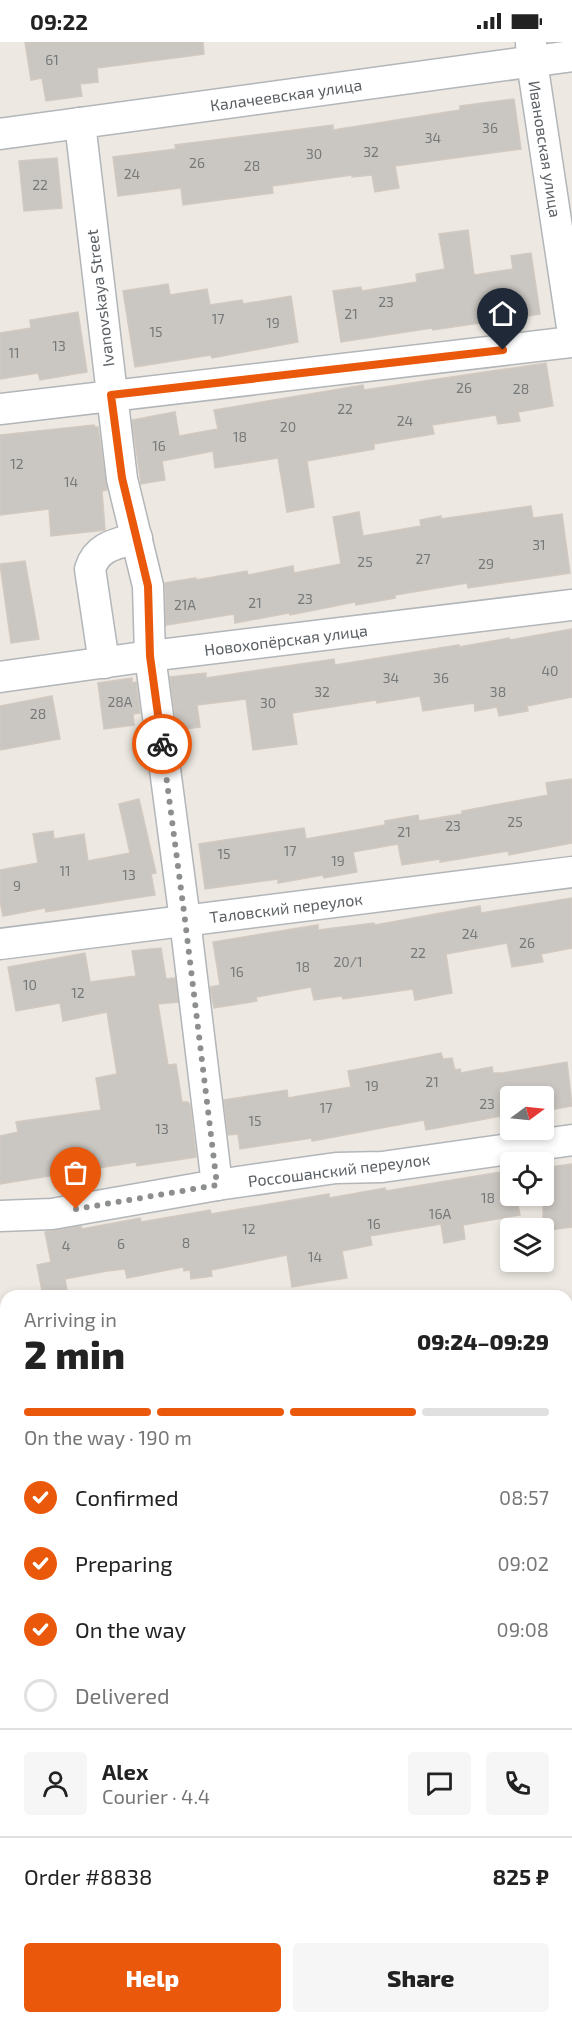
<!DOCTYPE html>
<html lang="en">
<head>
<meta charset="utf-8">
<style>
	body { margin:0; font-family:"Exo 2",sans-serif; background:#f6f6f6; color:#222; height:100vh; display:flex; flex-direction:column; font-size:22px; white-space:nowrap }
	* { box-sizing:border-box; margin:0 }
	p { font-size:20px; color:#767676 }
	.icon { flex:none; width:33px; height:33px; fill:none; stroke:currentColor; stroke-width:2; stroke-linecap:round; stroke-linejoin:round }
	.map { position:relative; flex:1; overflow:hidden }
	.details { position:absolute; left:0px; top:1248px; width:573px; height:734px; display:flex; flex-direction:column; background:#fff; border-radius:18px 18px 0 0; box-shadow:0 3px 9px #0003 }
	.details>* { flex:none }
	.needle { width:39px; rotate:75deg }
	.tools { position:absolute; left:500px; top:1044px; display:grid; gap:12px }
	.tools a { display:grid; place-items:center; width:54px; height:54px; border-radius:6px; background:#fff; box-shadow:0 3px 9px #0003; font-size:30px }
	.pin { position:absolute; display:grid; place-items:center; width:51px; height:51px; color:#fff; margin:-62px -26px; border-radius:50% 50% 50% 0; rotate:-45deg; box-shadow:0 0 6px #0007 }
	.pin .icon { rotate:45deg }
	.courier { position:absolute; display:grid; place-items:center; width:60px; height:60px; margin:-30px; border:4px solid #ea580c; border-radius:50%; background:#fff; color:#222; box-shadow:0 2px 8px #0007 }
	.summary em { font-style:normal; font-weight:800 }
	.summary div { display:flex; flex-direction:column-reverse }
	.summary { display:flex; align-items:center; justify-content:space-between; height:102px; padding:0 24px }
	h1 { font-size:39px; font-weight:800; line-height:45px }
	.bar { display:grid; grid-template-columns:repeat(4,1fr); gap:9px 6px; align-content:center; height:72px; padding:0 24px }
	.bar i { height:8px; border-radius:4px; background:#e0e0e0 }
	.bar .current { background:#ea580c }
	.bar p { grid-column:span 4 }
	.line { display:flex; align-items:center; gap:15px; padding:0 24px; border-top:2px solid #e0e0e0 }
	.line div { flex:1 }
	.round { display:grid; place-items:center; flex:none; width:63px; height:63px; border-radius:6px; background:#f6f6f6 }
	ol { padding:0 24px; list-style:none }
	li { display:flex; align-items:center; gap:18px; height:66px }
	li p { margin-inline-start:auto }
	li .icon { padding:6px; border-radius:50%; background:#ea580c; color:#fff; stroke-width:4 }
	li:last-child { color:#767676 }
	li i { width:33px; height:33px; border:3px solid #e0e0e0; border-radius:50% }
	.primary-button { display:flex; gap:12px; margin-top:auto; padding:12px 24px }
	.primary-button a { flex:1; height:69px; border-radius:6px; background:#ea580c; color:#fff; font-size:24px; font-weight:800; line-height:69px; text-align:center }
	.primary-button a+a { background:#f6f6f6; color:#222 }
	.status { display:flex; justify-content:space-between; align-items:center; height:42px; padding:0 30px; background:#fff; direction:ltr }
	.status svg { height:16px; fill:currentColor }
	.map>svg:first-child { display:block }
	.building { fill:#cac6c1; stroke:#d2c9c0; stroke-width:1.5 }
	.lines { fill:none; stroke-linecap:round; stroke-linejoin:round }
	.minor-casing { stroke:#b2b6b9; stroke-width:33 }
	.minor { stroke:#fff; stroke-width:30 }
	.done { stroke:#8d8f8f; stroke-width:6; stroke-dasharray:0 10.8 }
	.route { stroke:#ea580c; stroke-width:8 }
	.labels { text-anchor:middle; stroke-width:4.5; stroke-linejoin:round; paint-order:stroke }
	.number-label { font-size:14px; fill:#76797a }
	.street-label { font-size:16px; fill:#5a5f63; stroke:#fff }
</style>
</head>
<body>
<div class="status"><b>09:22</b><svg viewBox="0 0 49 12"><path d="M0 12V9h3v3zM5 12V6h3v6zM10 12V3h3v9zM15 12V0h3v12zM26 1h20v11H26zM47 4h2v5h-2z"/></svg></div>
<div class="map">
<svg width="572" height="1981" viewBox="0 0 572 1981">
	<rect width="100%" height="100%" fill="#ede9e2"/>
	<g class="building">
		<polygon points="25,0 203,0 204,12 97,26 98,40 80,42 82,54 46,59 42,36 31,38"/>
		<polygon points="514,57 521,107 395,124 399,146 375,150 372,133 352,135 352,133 272,144 273,151 183,163 181,146 118,154 113,115 176,107 175,103 333,83 333,88 460,68 460,64"/>
		<polygon points="57,116 62,166 24,169 19,119"/>
		<polygon points="468,188 474,233 513,227 511,214 531,211 540,272 433,288 432,286 341,300 333,249 361,245 362,249 417,240 416,232 445,227 439,192"/>
		<polygon points="168,242 170,253 207,247 210,263 242,258 243,262 291,254 298,300 212,316 211,313 135,325 123,249"/>
		<polygon points="78,270 87,330 40,338 38,331 0,337 0,291 31,286 30,278"/>
		<polygon points="546,321 553,364 518,370 520,379 498,382 496,373 432,383 434,392 374,402 374,407 307,419 314,465 287,470 278,416 215,426 213,409 162,419 165,438 141,442 132,378 175,370 179,394 218,387 214,368 363,343 364,348"/>
		<polygon points="94,383 95,385 98,385 107,448 102,449 105,488 51,494 49,467 0,473 0,393"/>
		<polygon points="531,464 533,476 562,472 570,531 468,546 467,541 395,553 395,556 356,563 355,560 290,573 289,571 235,581 234,572 166,583 165,541 196,536 196,538 247,529 248,533 293,524 294,531 341,522 333,475 359,470 363,494 421,484 420,478 441,474 441,477"/>
		<polygon points="25,519 39,597 11,601 0,522"/>
		<polygon points="572,587 572,655 527,664 528,669 499,674 497,665 475,669 474,661 423,669 420,654 377,661 376,658 292,671 297,702 253,708 246,657 197,663 200,685 177,688 170,635 206,631 206,636 334,617 335,623 459,603 459,605 509,596 510,598"/>
		<polygon points="132,636 132,641 136,640 140,671 133,672 134,683 104,687 98,641"/>
		<polygon points="52,654 60,697 0,708 0,664"/>
		<polygon points="572,737 572,801 509,813 508,809 440,820 440,817 402,823 398,802 353,810 357,830 324,836 323,833 278,841 278,837 205,847 199,802 304,786 306,797 385,783 385,779 418,773 419,779 462,772 462,769 548,753 546,741"/>
		<polygon points="139,757 156,831 151,832 155,853 46,870 45,866 3,874 0,859 0,828 38,821 33,792 53,789 54,797 84,792 88,819 130,811 119,762"/>
		<polygon points="572,856 572,906 541,912 543,920 512,925 507,901 446,912 452,951 415,958 413,947 343,957 342,954 314,958 311,945 256,955 257,959 214,966 210,945 220,943 213,900 318,883 318,888 374,881 375,883 480,864 481,871"/>
		<polygon points="161,906 166,937 175,936 178,960 158,962 168,1023 176,1022 182,1060 188,1060 190,1063 196,1115 137,1124 136,1120 0,1142 0,1094 18,1090 16,1080 101,1068 96,1036 117,1032 107,970 63,979 60,961 16,969 8,925 85,911 90,940 136,934 132,909"/>
		<polygon points="441,1011 443,1017 452,1016 455,1028 460,1027 461,1031 492,1025 493,1031 502,1031 567,1020 572,1064 543,1069 543,1054 499,1054 502,1074 426,1088 424,1078 312,1099 312,1096 240,1107 238,1092 228,1093 224,1058 287,1048 288,1056 351,1045 348,1029"/>
		<polygon points="572,1122 572,1185 543,1189 543,1126"/>
		<polygon points="500,1130 504,1154 516,1154 520,1173 463,1183 465,1197 444,1201 441,1182 370,1194 372,1203 342,1209 347,1236 292,1245 287,1213 211,1228 212,1234 191,1237 190,1228 184,1229 183,1225 127,1236 125,1227 107,1229 65,1237 68,1254 43,1254 37,1223 51,1220 45,1190 81,1184 82,1187 140,1176 141,1180 210,1168 211,1172 329,1152 329,1156 385,1146 386,1149"/>
	</g>
	<g class="lines">
		<g class="minor-casing">
			<g id="minor">
				<polyline points="531,0 532,20 572,285"/>
				<polyline points="80,81 122,437 148,544 150,614 185,878 217,1143"/>
				<polyline points="0,92 572,14"/>
				<polyline points="0,367 572,300"/>
				<path d="M104 621 90 527C97 504 116 502 137 496"/>
				<polyline points="0,635 150,614 572,563"/>
				<polyline points="0,902 572,830"/>
				<polyline points="0,1174 52,1172 217,1143 336,1126 382,1125 572,1098"/>
				<polyline points="0,1352 6,1355"/>
				<polyline points="567,1373 572,1372"/>
				<polyline points="0,1517 6,1519"/>
				<polyline points="567,1661 572,1663"/>
				<polyline points="0,1719 6,1704"/>
				<polyline points="0,1787 6,1789"/>
				<polyline points="567,1793 572,1795"/>
				<polyline points="567,1846 572,1848"/>
				<polyline points="550,1976 563,1981"/>
				<polyline points="338,1981 340,1976"/>
			</g>
		</g>
		<use href="#minor" class="minor"/>
	</g>
	<g class="lines">
		<polyline class="done" points="76,1167 217,1143 185,878 162,702"/>
		<polyline class="route" points="162,702 150,614 148,544 122,436 111,353 503,308"/>
	</g>
	<g class="labels">
		<g class="number-label">
			<text x="52" y="23">61</text>
			<text x="490" y="91">36</text>
			<text x="433" y="101">34</text>
			<text x="371" y="115">32</text>
			<text x="314" y="117">30</text>
			<text x="197" y="126">26</text>
			<text x="252" y="129">28</text>
			<text x="132" y="137">24</text>
			<text x="40" y="148">22</text>
			<text x="386" y="265">23</text>
			<text x="351" y="277">21</text>
			<text x="218" y="282">17</text>
			<text x="273" y="286">19</text>
			<text x="156" y="295">15</text>
			<text x="59" y="309">13</text>
			<text x="14" y="316">11</text>
			<text x="464" y="351">26</text>
			<text x="521" y="352">28</text>
			<text x="345" y="372">22</text>
			<text x="405" y="384">24</text>
			<text x="288" y="390">20</text>
			<text x="240" y="400">18</text>
			<text x="159" y="409">16</text>
			<text x="17" y="427">12</text>
			<text x="71" y="445">14</text>
			<text x="539" y="508">31</text>
			<text x="423" y="522">27</text>
			<text x="365" y="525">25</text>
			<text x="486" y="527">29</text>
			<text x="305" y="562">23</text>
			<text x="255" y="566">21</text>
			<text x="185" y="568">21А</text>
			<text x="550" y="634">40</text>
			<text x="391" y="641">34</text>
			<text x="441" y="641">36</text>
			<text x="322" y="655">32</text>
			<text x="498" y="655">38</text>
			<text x="120" y="665">28А</text>
			<text x="268" y="666">30</text>
			<text x="38" y="677">28</text>
			<text x="515" y="785">25</text>
			<text x="453" y="789">23</text>
			<text x="404" y="795">21</text>
			<text x="290" y="814">17</text>
			<text x="224" y="817">15</text>
			<text x="338" y="824">19</text>
			<text x="65" y="834">11</text>
			<text x="129" y="838">13</text>
			<text x="17" y="849">9</text>
			<text x="470" y="897">24</text>
			<text x="527" y="906">26</text>
			<text x="418" y="916">22</text>
			<text x="348" y="925">20/1</text>
			<text x="303" y="930">18</text>
			<text x="237" y="935">16</text>
			<text x="30" y="948">10</text>
			<text x="78" y="956">12</text>
			<text x="432" y="1045">21</text>
			<text x="372" y="1049">19</text>
			<text x="487" y="1067">23</text>
			<text x="326" y="1071">17</text>
			<text x="255" y="1084">15</text>
			<text x="162" y="1092">13</text>
			<text x="488" y="1161">18</text>
			<text x="440" y="1177">16А</text>
			<text x="374" y="1187">16</text>
			<text x="249" y="1192">12</text>
			<text x="186" y="1206">8</text>
			<text x="121" y="1207">6</text>
			<text x="66" y="1209">4</text>
			<text x="315" y="1220">14</text>
		</g>
		<g class="street-label">
			<text transform="translate(286 53) rotate(-8)" y="6">Калачеевская улица</text>
			<text transform="translate(545 107) rotate(81)" y="6">Ивановская улица</text>
			<text transform="translate(100 256) rotate(-97)" y="6">Ivanovskaya Street</text>
			<text transform="translate(286 598) rotate(-7)" y="6">Новохопёрская улица</text>
			<text transform="translate(286 866) rotate(-7)" y="6">Таловский переулок</text>
			<text transform="translate(339 1128) rotate(-7)" y="6">Россошанский переулок</text>
		</g>
	</g>
</svg>
<div class="tools">
<a><svg class="needle" viewBox="-14 -14 28 28"><path d="M0-13l5 13h-10z" fill="#e53935"/><path d="M0 13l5-13h-10z" fill="#767676"/></svg></a>
<a><svg class="icon" aria-label="locate" viewBox="0 0 24 24"><circle cx="12" cy="12" r="6"/><path d="M12 2v4M12 18v4M2 12h4M18 12h4"/></svg></a>
<a><svg class="icon" aria-label="layers" viewBox="0 0 24 24"><path d="M12 4l9 5-9 5-9-5zM3 14l9 5 9-5"/></svg></a>
</div>
<div class="pin" style="left:76px;top:1167px;background:#ea580c"><svg class="icon" aria-label="bag" viewBox="0 0 24 24"><path d="M5 8h14l-1 12H6zM9 8a3 3 0 0 1 6 0"/></svg></div>
<div class="pin" style="left:503px;top:308px;background:#1f2937"><svg class="icon" aria-label="home" viewBox="0 0 24 24"><path d="M3 11l9-7 9 7M6 9v11h12V9"/></svg></div>
<div class="courier" style="left:162px;top:702px"><svg class="icon" aria-label="bike" viewBox="0 0 24 24"><circle cx="6" cy="16" r="4"/><circle cx="18" cy="16" r="4"/><path d="M6 16l4-8h5l3 8M10 8l3 8H6M13 5h3"/></svg></div>
<section class="details">
<div class="summary"><div><h1>2 min</h1><p>Arriving in</p></div><em>09:24–09:29</em></div>
<div class="bar"><i class="current"></i><i class="current"></i><i class="current"></i><i></i><p>On the way · 190 m</p></div>
<ol>
<li><svg class="icon" aria-label="check" viewBox="0 0 24 24"><path d="M5 12l5 5 9-10"/></svg>Confirmed<p>08:57</p></li>
<li><svg class="icon" aria-label="check" viewBox="0 0 24 24"><path d="M5 12l5 5 9-10"/></svg>Preparing<p>09:02</p></li>
<li><svg class="icon" aria-label="check" viewBox="0 0 24 24"><path d="M5 12l5 5 9-10"/></svg>On the way<p>09:08</p></li>
<li><i></i>Delivered</li>
</ol>
<div class="line" style="height:108px"><a class="round"><svg class="icon" aria-label="person" viewBox="0 0 24 24"><circle cx="12" cy="8" r="4"/><path d="M4 21q1-7 8-7t8 7"/></svg></a><div><b>Alex</b><p>Courier · 4.4</p></div><a class="round"><svg class="icon" aria-label="chat" viewBox="0 0 24 24"><path d="M4 5h16v11H9l-5 4z"/></svg></a><a class="round"><svg class="icon" aria-label="phone" viewBox="0 0 24 24"><path d="M5 4h4l2 5-3 2q2 4 5 5l2-3 5 2v4C11 20 4 13 5 4z"/></svg></a></div>
<div class="line" style="height:78px"><div>Order #8838</div><b>825 ₽</b></div>
<div class="primary-button"><a>Help</a><a>Share</a></div>
</section>
</div>
</body>
</html>
